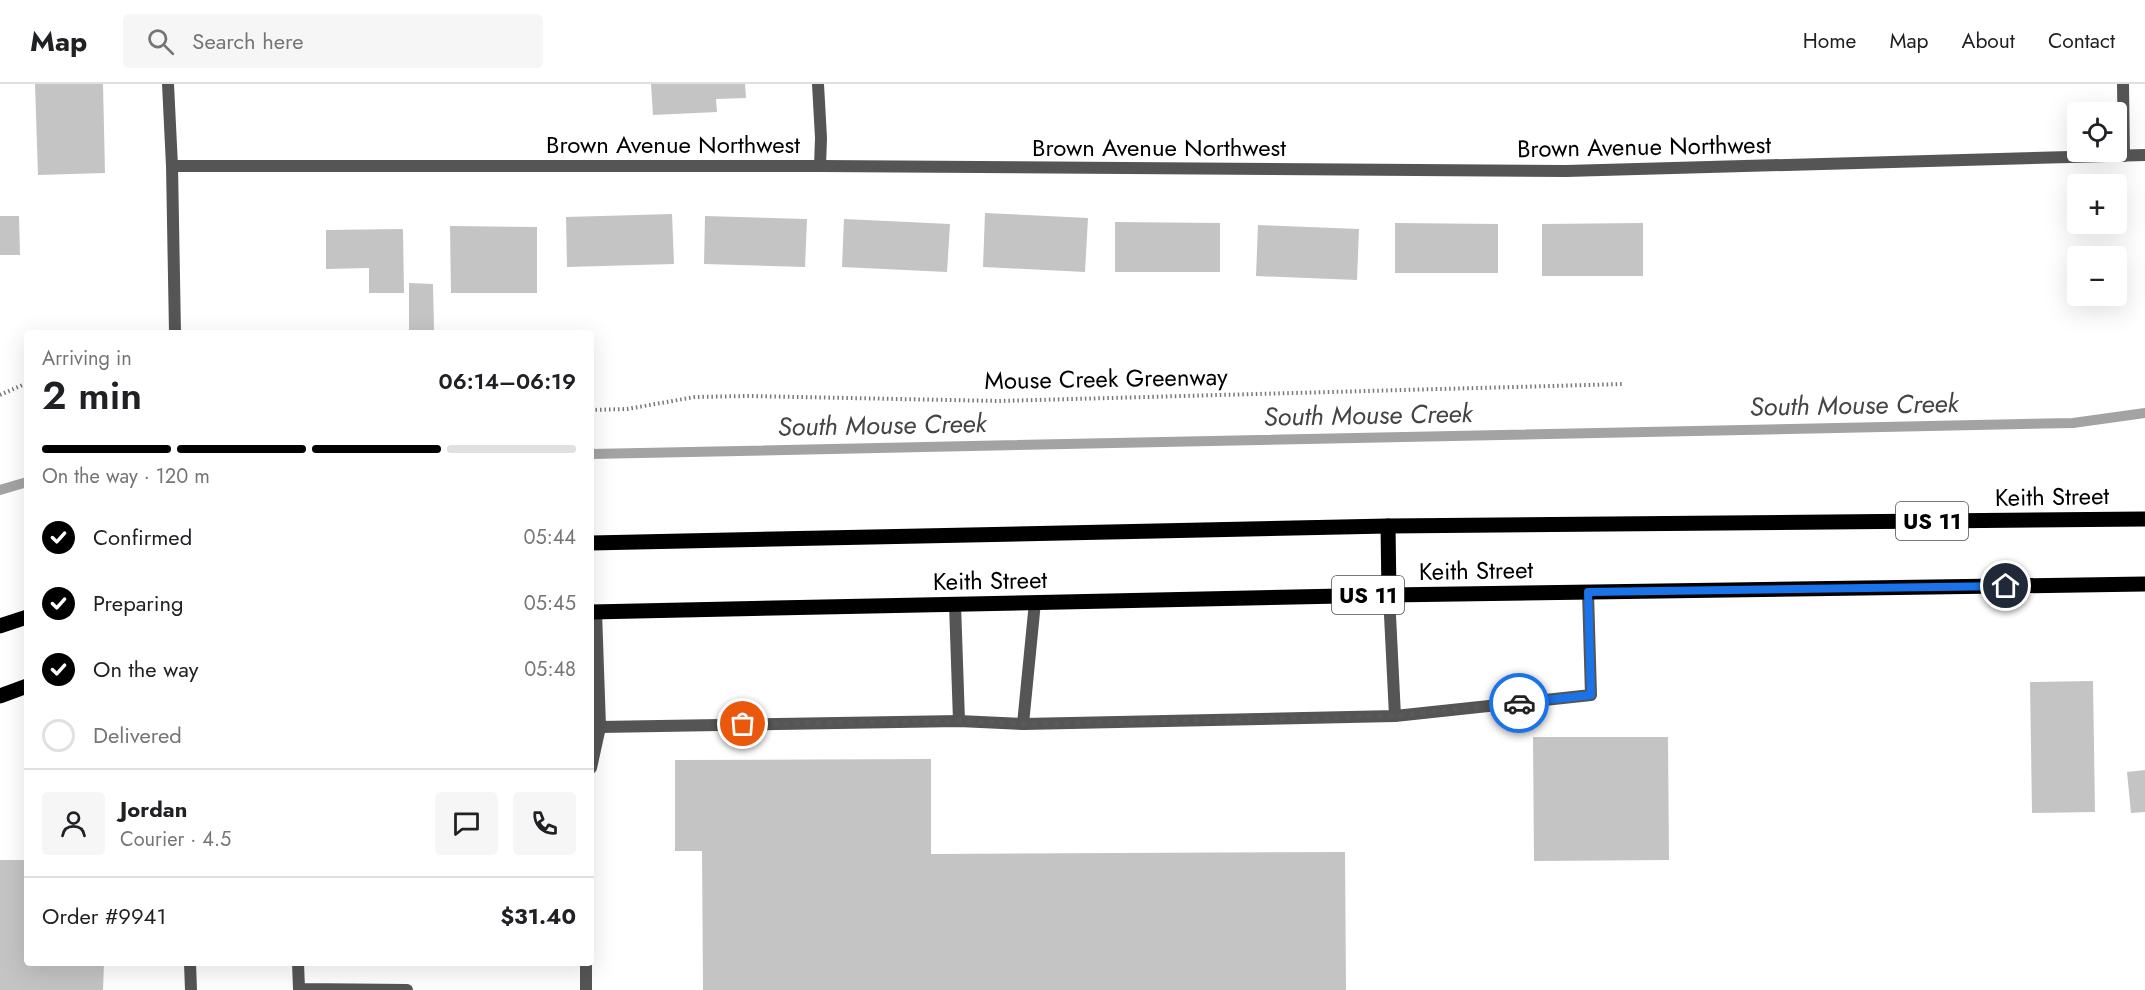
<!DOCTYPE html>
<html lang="en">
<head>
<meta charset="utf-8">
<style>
	body { margin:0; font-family:Jost,sans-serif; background:#f6f6f6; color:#202124; height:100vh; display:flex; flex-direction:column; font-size:22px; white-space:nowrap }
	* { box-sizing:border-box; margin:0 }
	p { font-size:20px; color:#757577 }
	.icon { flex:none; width:33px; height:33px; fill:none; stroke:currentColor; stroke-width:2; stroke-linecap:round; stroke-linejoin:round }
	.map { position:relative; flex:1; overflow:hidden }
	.drawer { position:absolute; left:24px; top:246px; width:570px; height:636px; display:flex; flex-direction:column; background:#fff; border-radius:6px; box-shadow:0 6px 24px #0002 }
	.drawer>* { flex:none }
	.buttons { position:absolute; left:2067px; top:18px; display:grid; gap:12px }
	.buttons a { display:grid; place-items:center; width:60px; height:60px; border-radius:6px; background:#fff; box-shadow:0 6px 24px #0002; font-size:30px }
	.pin { position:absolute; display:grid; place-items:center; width:51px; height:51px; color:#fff; margin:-26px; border:3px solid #fff; border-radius:50%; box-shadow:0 2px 6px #0007 }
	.courier { position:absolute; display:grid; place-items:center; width:60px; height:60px; margin:-30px; border:4px solid #1a73e8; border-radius:50%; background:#fff; color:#222; box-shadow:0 2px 8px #0007 }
	.overview em { font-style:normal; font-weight:600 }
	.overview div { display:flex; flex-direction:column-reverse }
	.overview { display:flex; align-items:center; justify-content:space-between; height:102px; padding:0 18px }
	h1 { font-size:39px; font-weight:600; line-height:45px }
	.bar { display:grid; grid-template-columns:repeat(4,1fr); gap:9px 6px; align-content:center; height:72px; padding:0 18px }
	.bar i { height:8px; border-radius:4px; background:#e0e0e0 }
	.bar .on { background:#000 }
	.bar p { grid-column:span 4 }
	.line { display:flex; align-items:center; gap:15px; padding:0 18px; border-top:2px solid #e0e0e0 }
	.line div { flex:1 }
	.round { display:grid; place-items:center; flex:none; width:63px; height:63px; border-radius:6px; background:#f6f6f6 }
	ol { padding:0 18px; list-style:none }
	li { display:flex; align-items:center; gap:18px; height:66px }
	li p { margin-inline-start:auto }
	li .icon { padding:6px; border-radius:50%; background:#000; color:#fff; stroke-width:4 }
	li:last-child { color:#757577 }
	li i { width:33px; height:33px; border:3px solid #e0e0e0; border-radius:50% }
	header { display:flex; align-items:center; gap:36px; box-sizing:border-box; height:84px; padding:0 30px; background:#fff; border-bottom:2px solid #e0e0e0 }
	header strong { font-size:28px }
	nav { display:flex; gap:33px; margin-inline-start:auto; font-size:21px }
	.search { width:420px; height:54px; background:#f6f6f6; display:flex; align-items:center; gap:15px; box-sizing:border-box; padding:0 21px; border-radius:6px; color:#757577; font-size:22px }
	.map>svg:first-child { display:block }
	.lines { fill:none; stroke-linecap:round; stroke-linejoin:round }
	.stream { stroke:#a3a3a3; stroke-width:10 }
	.building { fill:#c4c4c4 }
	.path { stroke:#777; stroke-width:4; stroke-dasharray:1.5 3; stroke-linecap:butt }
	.lane { stroke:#555; stroke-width:12 }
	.street { stroke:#555; stroke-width:12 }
	.primary { stroke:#000; stroke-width:15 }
	.done { stroke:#595959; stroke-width:6; stroke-dasharray:0 10.8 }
	.route { stroke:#1a73e8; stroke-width:8 }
	.labels { text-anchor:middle; stroke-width:5; stroke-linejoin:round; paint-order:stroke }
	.shield { fill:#fff; stroke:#4c4c4c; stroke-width:1.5 }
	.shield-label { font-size:22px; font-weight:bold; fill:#000 }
	.street-label { font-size:24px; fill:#000; stroke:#fff }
	.water-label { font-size:26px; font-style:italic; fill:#444; stroke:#fff }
</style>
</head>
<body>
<header>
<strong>Map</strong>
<div class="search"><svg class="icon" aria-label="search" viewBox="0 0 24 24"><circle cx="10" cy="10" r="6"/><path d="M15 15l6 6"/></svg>Search here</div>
<nav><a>Home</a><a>Map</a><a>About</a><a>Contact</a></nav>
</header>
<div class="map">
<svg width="2145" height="906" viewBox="0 0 2145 906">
	<rect width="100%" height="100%" fill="#fff"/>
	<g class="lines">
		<g class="stream">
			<polyline points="591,370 2073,339 2145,329"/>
			<polyline points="0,406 27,398"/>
		</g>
	</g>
	<g class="building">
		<polygon points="35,0 103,0 105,89 38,91"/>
		<polygon points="651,0 745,0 746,14 716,15 717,28 653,31"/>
		<polygon points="985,129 1088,134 1085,188 983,183"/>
		<polygon points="672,130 674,180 567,183 566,133"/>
		<polygon points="0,132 19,132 20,171 0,171"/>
		<polygon points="705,132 807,135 805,183 704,180"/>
		<polygon points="844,135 950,140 947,188 842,183"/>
		<polygon points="1115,138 1220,139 1220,188 1115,188"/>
		<polygon points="1395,139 1498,140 1498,189 1395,189"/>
		<polygon points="1643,139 1643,192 1542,192 1542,140"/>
		<polygon points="1258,141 1359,145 1357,196 1256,192"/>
		<polygon points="450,142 537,143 537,209 451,209"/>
		<polygon points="403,145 404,209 369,209 369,184 326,185 326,146"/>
		<polygon points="409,199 433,200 434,246 409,246"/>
		<polygon points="2093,597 2095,728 2032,729 2030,598"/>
		<polygon points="1533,653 1668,653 1669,776 1534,777"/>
		<polygon points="931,675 931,770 1345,768 1346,906 703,906 702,767 675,767 675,676"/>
		<polygon points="2145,686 2145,728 2131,729 2127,688"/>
		<polygon points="0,776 27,776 27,879 104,879 103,906 0,906"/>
	</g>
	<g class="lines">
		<g class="path">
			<polyline points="0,311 27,299"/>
			<polyline points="591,326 627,325 695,313 748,312 999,317 1624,300"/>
		</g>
		<g class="lane">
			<polyline points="955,520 959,637"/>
			<polyline points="596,528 600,643 959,637 1023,640 1035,518"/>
			<polyline points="1395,632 1591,611 1588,508"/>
			<polyline points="1023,640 1395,632 1389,511"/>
			<polyline points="591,643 600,643 591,684"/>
			<polyline points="298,879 299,905 407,906"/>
			<polyline points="586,906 586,879"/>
		</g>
		<g class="street">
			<polyline points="168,0 172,82 175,249"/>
			<polyline points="818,0 821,54 820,82"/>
			<polyline points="2123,0 2124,72"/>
			<polyline points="172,82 820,82 1566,87 2145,71"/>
			<polyline points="190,879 191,906"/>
		</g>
		<g class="primary">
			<polyline points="1388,442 1389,511"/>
			<polyline points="591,459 1388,442 2145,435"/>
			<polyline points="591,528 1389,511 2145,500"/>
			<polyline points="0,542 27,533"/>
			<polyline points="0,612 27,602"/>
		</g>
	</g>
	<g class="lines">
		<polyline class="done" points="743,640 959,637 1023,640 1395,632 1519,619"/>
		<polyline class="route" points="1519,619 1591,611 1588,508 2006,502"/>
	</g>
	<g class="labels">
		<g class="shield">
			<rect x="1896" y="418" width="72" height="38" rx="4.5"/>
			<rect x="1332" y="492" width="72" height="38" rx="4.5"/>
		</g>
		<g class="shield-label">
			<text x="1932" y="445">US 11</text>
			<text x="1368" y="519">US 11</text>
		</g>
		<g class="street-label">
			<text x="673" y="69">Brown Avenue Northwest</text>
			<text transform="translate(1644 63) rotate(-1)" y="8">Brown Avenue Northwest</text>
			<text x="1159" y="72">Brown Avenue Northwest</text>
			<text transform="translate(1106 295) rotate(-1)" y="8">Mouse Creek Greenway</text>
			<text transform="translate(2052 413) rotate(-1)" y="8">Keith Street</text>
			<text transform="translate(1476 487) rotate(-1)" y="8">Keith Street</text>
			<text transform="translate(990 497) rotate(-1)" y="8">Keith Street</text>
		</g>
		<g class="water-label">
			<text transform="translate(1854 321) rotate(-1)" y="9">South Mouse Creek</text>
			<text transform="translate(1368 331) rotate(-1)" y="9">South Mouse Creek</text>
			<text transform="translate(882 341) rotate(-1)" y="9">South Mouse Creek</text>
		</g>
	</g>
</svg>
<div class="buttons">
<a><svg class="icon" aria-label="locate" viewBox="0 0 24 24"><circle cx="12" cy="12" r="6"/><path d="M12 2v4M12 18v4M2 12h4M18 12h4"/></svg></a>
<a>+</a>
<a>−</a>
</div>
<div class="pin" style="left:743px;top:640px;background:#ea580c"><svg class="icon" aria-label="bag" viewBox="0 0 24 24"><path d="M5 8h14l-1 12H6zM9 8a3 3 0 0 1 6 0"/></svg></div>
<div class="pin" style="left:2006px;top:502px;background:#1f2937"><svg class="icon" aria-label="home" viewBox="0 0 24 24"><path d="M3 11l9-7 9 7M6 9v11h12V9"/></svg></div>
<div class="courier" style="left:1519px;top:619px"><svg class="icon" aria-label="car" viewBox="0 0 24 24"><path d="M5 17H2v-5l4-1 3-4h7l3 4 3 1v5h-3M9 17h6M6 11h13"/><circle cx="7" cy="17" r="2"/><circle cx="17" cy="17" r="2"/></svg></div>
<section class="drawer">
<div class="overview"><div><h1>2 min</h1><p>Arriving in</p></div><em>06:14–06:19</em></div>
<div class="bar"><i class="on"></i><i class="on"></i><i class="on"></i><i></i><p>On the way · 120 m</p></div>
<ol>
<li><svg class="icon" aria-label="check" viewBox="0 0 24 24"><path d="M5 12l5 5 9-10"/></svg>Confirmed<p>05:44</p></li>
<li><svg class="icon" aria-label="check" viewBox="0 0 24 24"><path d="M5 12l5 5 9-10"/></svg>Preparing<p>05:45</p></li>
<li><svg class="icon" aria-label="check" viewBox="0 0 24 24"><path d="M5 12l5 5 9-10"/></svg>On the way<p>05:48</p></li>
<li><i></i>Delivered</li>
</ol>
<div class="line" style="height:108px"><a class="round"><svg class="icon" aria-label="person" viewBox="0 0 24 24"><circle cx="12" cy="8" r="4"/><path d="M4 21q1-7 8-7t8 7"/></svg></a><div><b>Jordan</b><p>Courier · 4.5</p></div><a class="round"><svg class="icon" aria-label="chat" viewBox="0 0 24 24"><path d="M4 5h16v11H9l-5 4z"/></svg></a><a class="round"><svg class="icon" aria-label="phone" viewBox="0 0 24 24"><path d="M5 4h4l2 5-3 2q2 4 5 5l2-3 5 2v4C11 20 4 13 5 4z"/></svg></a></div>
<div class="line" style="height:78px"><div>Order #9941</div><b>$31.40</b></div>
</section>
</div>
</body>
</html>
